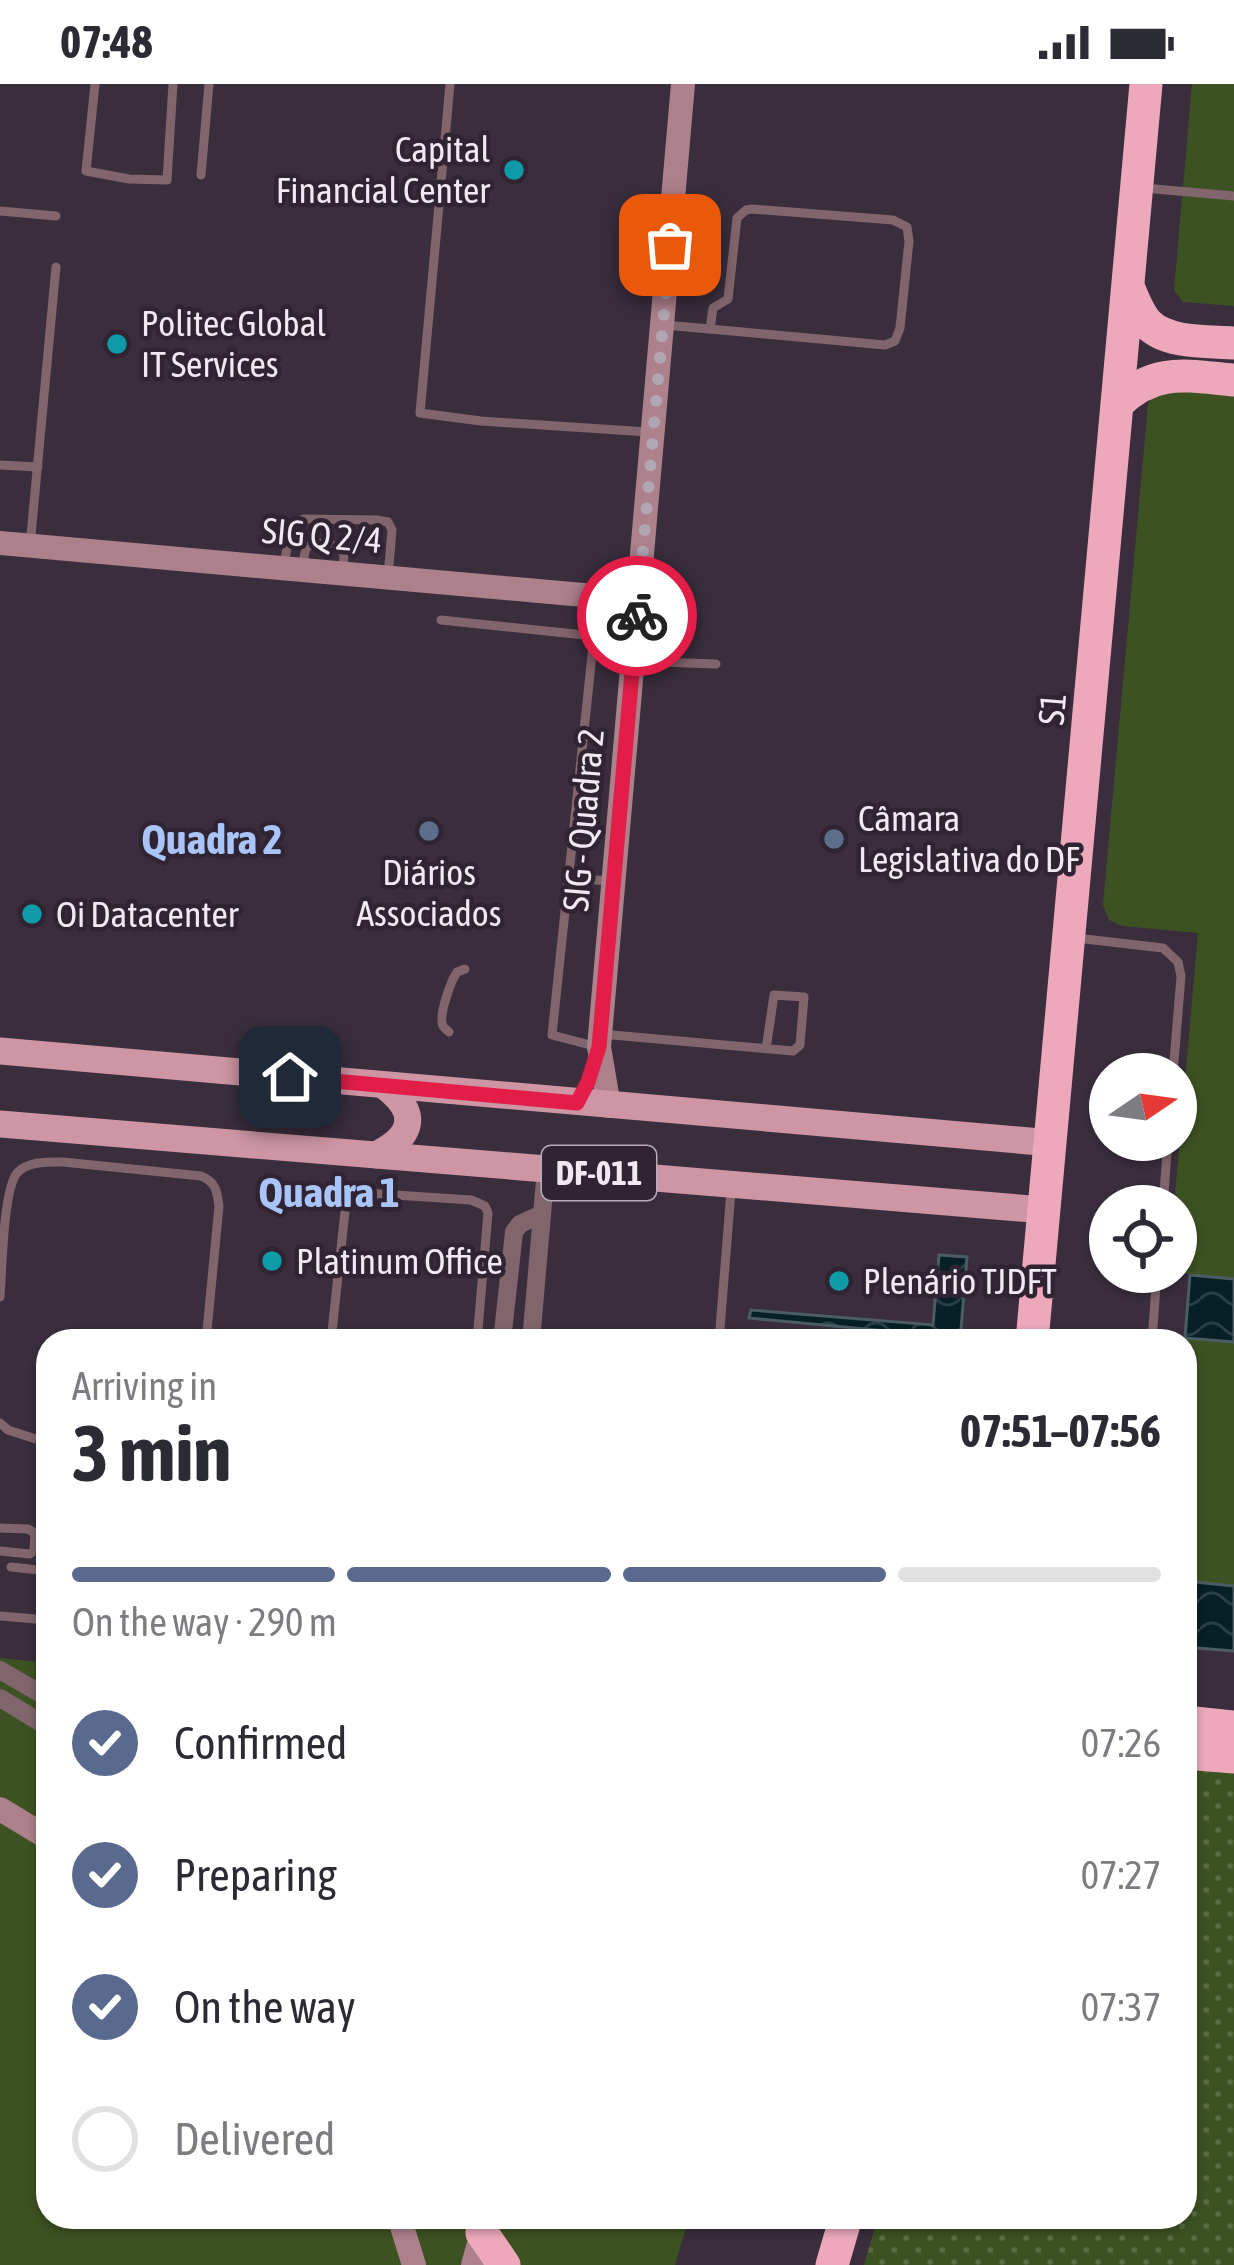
<!DOCTYPE html>
<html lang="en">
<head>
<meta charset="utf-8">
<style>
	body { margin:0; font-family:"Asap Condensed",sans-serif; background:#f2f2f3; color:#2b2b33; height:100vh; display:flex; flex-direction:column; font-size:45px; white-space:nowrap }
	* { box-sizing:border-box; margin:0 }
	p { font-size:39px; color:#7c7c81 }
	.icon { flex:none; width:66px; height:66px; fill:none; stroke:currentColor; stroke-width:2; stroke-linecap:round; stroke-linejoin:round }
	.map { position:relative; flex:1; overflow:hidden }
	.side { position:absolute; left:36px; top:1245px; width:1161px; height:900px; display:flex; flex-direction:column; background:#fff; border-radius:36px; box-shadow:0 3px 9px #0004 }
	.side>* { flex:none }
	.needle { width:78px; rotate:77deg }
	.controls { position:absolute; left:1089px; top:969px; display:grid; gap:24px }
	.controls a { display:grid; place-items:center; width:108px; height:108px; border-radius:50%; background:#fff; box-shadow:0 3px 9px #0004; font-size:60px }
	.pin { position:absolute; display:grid; place-items:center; width:102px; height:102px; color:#fff; margin:-51px; border-radius:24px; box-shadow:0 6px 18px #0006 }
	.courier { position:absolute; display:grid; place-items:center; width:120px; height:120px; margin:-60px; border:9px solid #e11d48; border-radius:50%; background:#fff; color:#222; box-shadow:0 3px 15px #0007 }
	.summary em { font-style:normal; font-weight:700 }
	.summary div { display:flex; flex-direction:column-reverse }
	.summary { display:flex; align-items:center; justify-content:space-between; height:204px; padding:0 36px }
	h1 { font-size:78px; font-weight:700; line-height:90px }
	.bar { display:grid; grid-template-columns:repeat(4,1fr); gap:18px 12px; align-content:center; height:144px; padding:0 36px }
	.bar i { height:15px; border-radius:9px; background:#e1e1e2 }
	.bar .selected { background:#5a6a8e }
	.bar p { grid-column:span 4 }
	ol { padding:0 36px; list-style:none }
	li { display:flex; align-items:center; gap:36px; height:132px }
	li p { margin-inline-start:auto }
	li .icon { padding:12px; border-radius:50%; background:#5a6a8e; color:#fff; stroke-width:4 }
	li:last-child { color:#7c7c81 }
	li i { width:66px; height:66px; border:6px solid #e1e1e2; border-radius:50% }
	.status { display:flex; justify-content:space-between; align-items:center; height:84px; padding:0 60px; background:#fff; direction:ltr }
	.status svg { height:33px; fill:currentColor }
	.map>svg:first-child { display:block }
	.grass { fill:url(#grass-dots) }
	.green { fill:#3d5223 }
	.water { fill:url(#water-waves); stroke:#4c5c63; stroke-width:3 }
	.lines { fill:none; stroke-linecap:round; stroke-linejoin:round }
	.lane { stroke:#81656c; stroke-width:9 }
	.street { stroke:#81656c; stroke-width:18 }
	.secondary { stroke:#ad818c; stroke-width:24 }
	.primary { stroke:#ce96a4; stroke-width:27 }
	.highway { stroke:#eda9bb; stroke-width:33 }
	.done { stroke:#b0a7b3; stroke-width:12; stroke-dasharray:0 21.6 }
	.route { stroke:#e11d48; stroke-width:15 }
	.culture-dot { fill:#0f9aa8; stroke:#302433; stroke-width:4.5 }
	.service-dot { fill:#5c6f8a; stroke:#302433; stroke-width:4.5 }
	.labels { text-anchor:middle; stroke-width:9; stroke-linejoin:round; paint-order:stroke }
	.shield { fill:#302433; stroke:#b6adb9; stroke-width:3 }
	.shield-label { font-size:33px; font-weight:bold; fill:#f0e8f2 }
	.poi-label { font-size:36px; fill:#f0e8f2; stroke:#302433; text-anchor:start }
	.street-label { font-size:36px; fill:#f0e8f2; stroke:#302433 }
	.quarter-label { font-size:42px; font-weight:bold; fill:#a9c4f9; stroke:#302433 }
</style>
</head>
<body>
<div class="status"><b>07:48</b><svg viewBox="0 0 49 12"><path d="M0 12V9h3v3zM5 12V6h3v6zM10 12V3h3v9zM15 12V0h3v12zM26 1h20v11H26zM47 4h2v5h-2z"/></svg></div>
<div class="map">
<svg width="1234" height="2181" viewBox="0 0 1234 2181">
	<defs>
		<pattern id="grass-dots" width="8" height="8" patternUnits="userSpaceOnUse" patternTransform="scale(3)"><rect width="8" height="8" fill="#3d5223"/><path d="M2 2h.1M6 6h.1" fill="none" stroke="#596b43" stroke-width="1.8" stroke-linecap="round"/></pattern>
		<pattern id="water-waves" width="16" height="10" patternUnits="userSpaceOnUse" patternTransform="scale(3)"><rect width="16" height="10" fill="#062026"/><path d="M0 5q4-4 8 0t8 0" fill="none" stroke="#2b4046"/></pattern>
	</defs>
	<rect width="100%" height="100%" fill="#3a2e3d"/>
	<polygon class="grass" points="1185,1684 1234,1689 1234,2181 864,2181 878,2133 1185,2133"/>
	<g class="green">
		<polygon points="1192,0 1234,0 1234,222 1183,218 1174,206"/>
		<polygon points="1168,306 1234,311 1234,1195 1172,1188 1176,1188 1174,1122 1198,849 1122,842 1109,836 1103,821 1148,320 1154,309"/>
		<polygon points="1185,1254 1234,1258 1234,1502 1185,1497"/>
		<polygon points="0,1574 48,1579 48,2133 689,2133 675,2181 0,2181"/>
	</g>
	<g class="water">
		<polygon points="939,1171 967,1173 960,1257 929,1257 928,1251 749,1234 751,1226 933,1241"/>
		<polygon points="1190,1191 1234,1195 1234,1258 1185,1254"/>
		<polygon points="1185,1497 1234,1502 1234,1567 1185,1563"/>
	</g>
	<g class="lines">
		<g class="lane">
			<polyline points="95,0 86,87 129,95 167,96 173,0"/>
			<polyline points="450,0 420,329 481,337 648,348"/>
			<polyline points="201,91 209,0"/>
			<polyline points="1144,104 1234,112"/>
			<polygon points="752,125 893,136 907,143 909,157 900,244 895,257 885,261 710,245 713,224 728,215 737,134 746,126"/>
			<polyline points="0,127 56,132"/>
			<polyline points="664,241 710,245"/>
			<polyline points="0,381 38,383"/>
			<polyline points="30,462 56,183"/>
			<polyline points="283,484 292,440 303,435 377,436 388,438 392,446 388,493"/>
			<path d="M302 484 306 463C321 457 331 457 344 469L343 489"/>
			<polyline points="441,536 594,552 552,951 594,962"/>
			<polyline points="633,577 716,580"/>
			<polyline points="568,794 611,797"/>
			<polyline points="1076,854 1163,864 1178,878 1181,892 1173,990"/>
			<path d="M449 948C447 946 444 944 443 942 438 932 451 897 457 888L465 885"/>
			<polyline points="601,950 793,967 800,961 804,913 774,911 766,965"/>
			<polyline points="1163,1122 1168,1056"/>
			<path d="M0 1213C2 1189 3 1106 17 1089 28 1077 48 1078 63 1078L201 1092C216 1098 217 1107 219 1122L206 1257"/>
			<polyline points="331,1257 346,1118 354,1111 365,1109 471,1116 485,1122 488,1129 477,1257"/>
			<polyline points="719,1257 731,1107"/>
			<polyline points="1152,1257 1157,1188"/>
			<polyline points="0,1339 8,1346 48,1359"/>
			<polyline points="0,1444 28,1445 35,1449 34,1467 30,1470 0,1467"/>
			<polyline points="11,1483 48,1487"/>
			<polyline points="0,1532 48,1536"/>
		</g>
		<g class="street">
			<polyline points="502,1257 514,1148 520,1140 542,1130"/>
			<polyline points="531,1257 546,1085"/>
			<polyline points="0,1586 48,1614"/>
			<polyline points="0,1614 48,1643"/>
		</g>
		<g class="secondary">
			<polyline points="0,459 639,516"/>
			<polyline points="609,1022 599,963 683,0"/>
			<polyline points="0,1725 48,1754"/>
			<polyline points="399,2133 414,2181"/>
			<polyline points="473,2181 482,2149 480,2137"/>
		</g>
		<g class="primary">
			<polyline points="0,967 1052,1059"/>
			<polyline points="0,1040 1044,1126"/>
			<path d="M376 1071C415 1051 419 1028 383 1001"/>
		</g>
		<g class="highway">
			<path d="M1129 205C1134 217 1139 231 1148 240 1168 260 1208 257 1234 259"/>
			<path d="M1118 319C1155 283 1187 292 1234 296"/>
			<polyline points="1032,1257 1146,0"/>
			<polyline points="1185,1638 1234,1643"/>
			<polyline points="1185,1669 1234,1673"/>
			<polyline points="482,2149 504,2181"/>
			<polyline points="832,2181 846,2133"/>
		</g>
	</g>
	<g class="lines">
		<polyline class="done" points="637,532 670,161"/>
		<polyline class="route" points="290,993 577,1019 588,998 599,963 637,532"/>
	</g>
	<g class="culture-dot">
		<circle cx="514" cy="86" r="12"/>
		<circle cx="117" cy="260" r="12"/>
		<circle cx="32" cy="830" r="12"/>
		<circle cx="272" cy="1177" r="12"/>
		<circle cx="839" cy="1197" r="12"/>
	</g>
	<g class="service-dot">
		<circle cx="429" cy="747" r="12"/>
		<circle cx="834" cy="755" r="12"/>
	</g>
	<g class="labels">
		<rect class="shield" x="542" y="1062" width="114" height="54" rx="9"/>
		<g class="shield-label">
			<text x="599" y="1101">DF-011</text>
		</g>
		<g class="poi-label">
			<text x="490" y="78" text-anchor="end">Capital<tspan x="490" dy="41">Financial Center</tspan></text>
			<text x="141" y="252">Politec Global<tspan x="141" dy="41">IT Services</tspan></text>
			<text x="858" y="747">Câmara<tspan x="858" dy="41">Legislativa do DF</tspan></text>
			<text x="429" y="801" text-anchor="middle">Diários<tspan x="429" dy="41">Associados</tspan></text>
			<text x="56" y="843">Oi Datacenter</text>
			<text x="296" y="1190">Platinum Office</text>
			<text x="863" y="1210">Plenário TJDFT</text>
		</g>
		<g class="street-label">
			<text transform="translate(322 451) rotate(5)" y="13">SIG Q 2/4</text>
			<text transform="translate(1052 625) rotate(-85)" y="13">S1</text>
			<text transform="translate(583 736) rotate(-85)" y="13">SIG - Quadra 2</text>
		</g>
		<g class="quarter-label">
			<text x="212" y="770">Quadra 2</text>
			<text x="329" y="1123">Quadra 1</text>
		</g>
	</g>
</svg>
<div class="controls">
<a><svg class="needle" viewBox="-14 -14 28 28"><path d="M0-13l5 13h-10z" fill="#e53935"/><path d="M0 13l5-13h-10z" fill="#7c7c81"/></svg></a>
<a><svg class="icon" aria-label="locate" viewBox="0 0 24 24"><circle cx="12" cy="12" r="6"/><path d="M12 2v4M12 18v4M2 12h4M18 12h4"/></svg></a>
</div>
<div class="pin" style="left:670px;top:161px;background:#ea580c"><svg class="icon" aria-label="bag" viewBox="0 0 24 24"><path d="M5 8h14l-1 12H6zM9 8a3 3 0 0 1 6 0"/></svg></div>
<div class="pin" style="left:290px;top:993px;background:#1f2937"><svg class="icon" aria-label="home" viewBox="0 0 24 24"><path d="M3 11l9-7 9 7M6 9v11h12V9"/></svg></div>
<div class="courier" style="left:637px;top:532px"><svg class="icon" aria-label="bike" viewBox="0 0 24 24"><circle cx="6" cy="16" r="4"/><circle cx="18" cy="16" r="4"/><path d="M6 16l4-8h5l3 8M10 8l3 8H6M13 5h3"/></svg></div>
<section class="side">
<div class="summary"><div><h1>3 min</h1><p>Arriving in</p></div><em>07:51–07:56</em></div>
<div class="bar"><i class="selected"></i><i class="selected"></i><i class="selected"></i><i></i><p>On the way · 290 m</p></div>
<ol>
<li><svg class="icon" aria-label="check" viewBox="0 0 24 24"><path d="M5 12l5 5 9-10"/></svg>Confirmed<p>07:26</p></li>
<li><svg class="icon" aria-label="check" viewBox="0 0 24 24"><path d="M5 12l5 5 9-10"/></svg>Preparing<p>07:27</p></li>
<li><svg class="icon" aria-label="check" viewBox="0 0 24 24"><path d="M5 12l5 5 9-10"/></svg>On the way<p>07:37</p></li>
<li><i></i>Delivered</li>
</ol>
</section>
</div>
</body>
</html>
